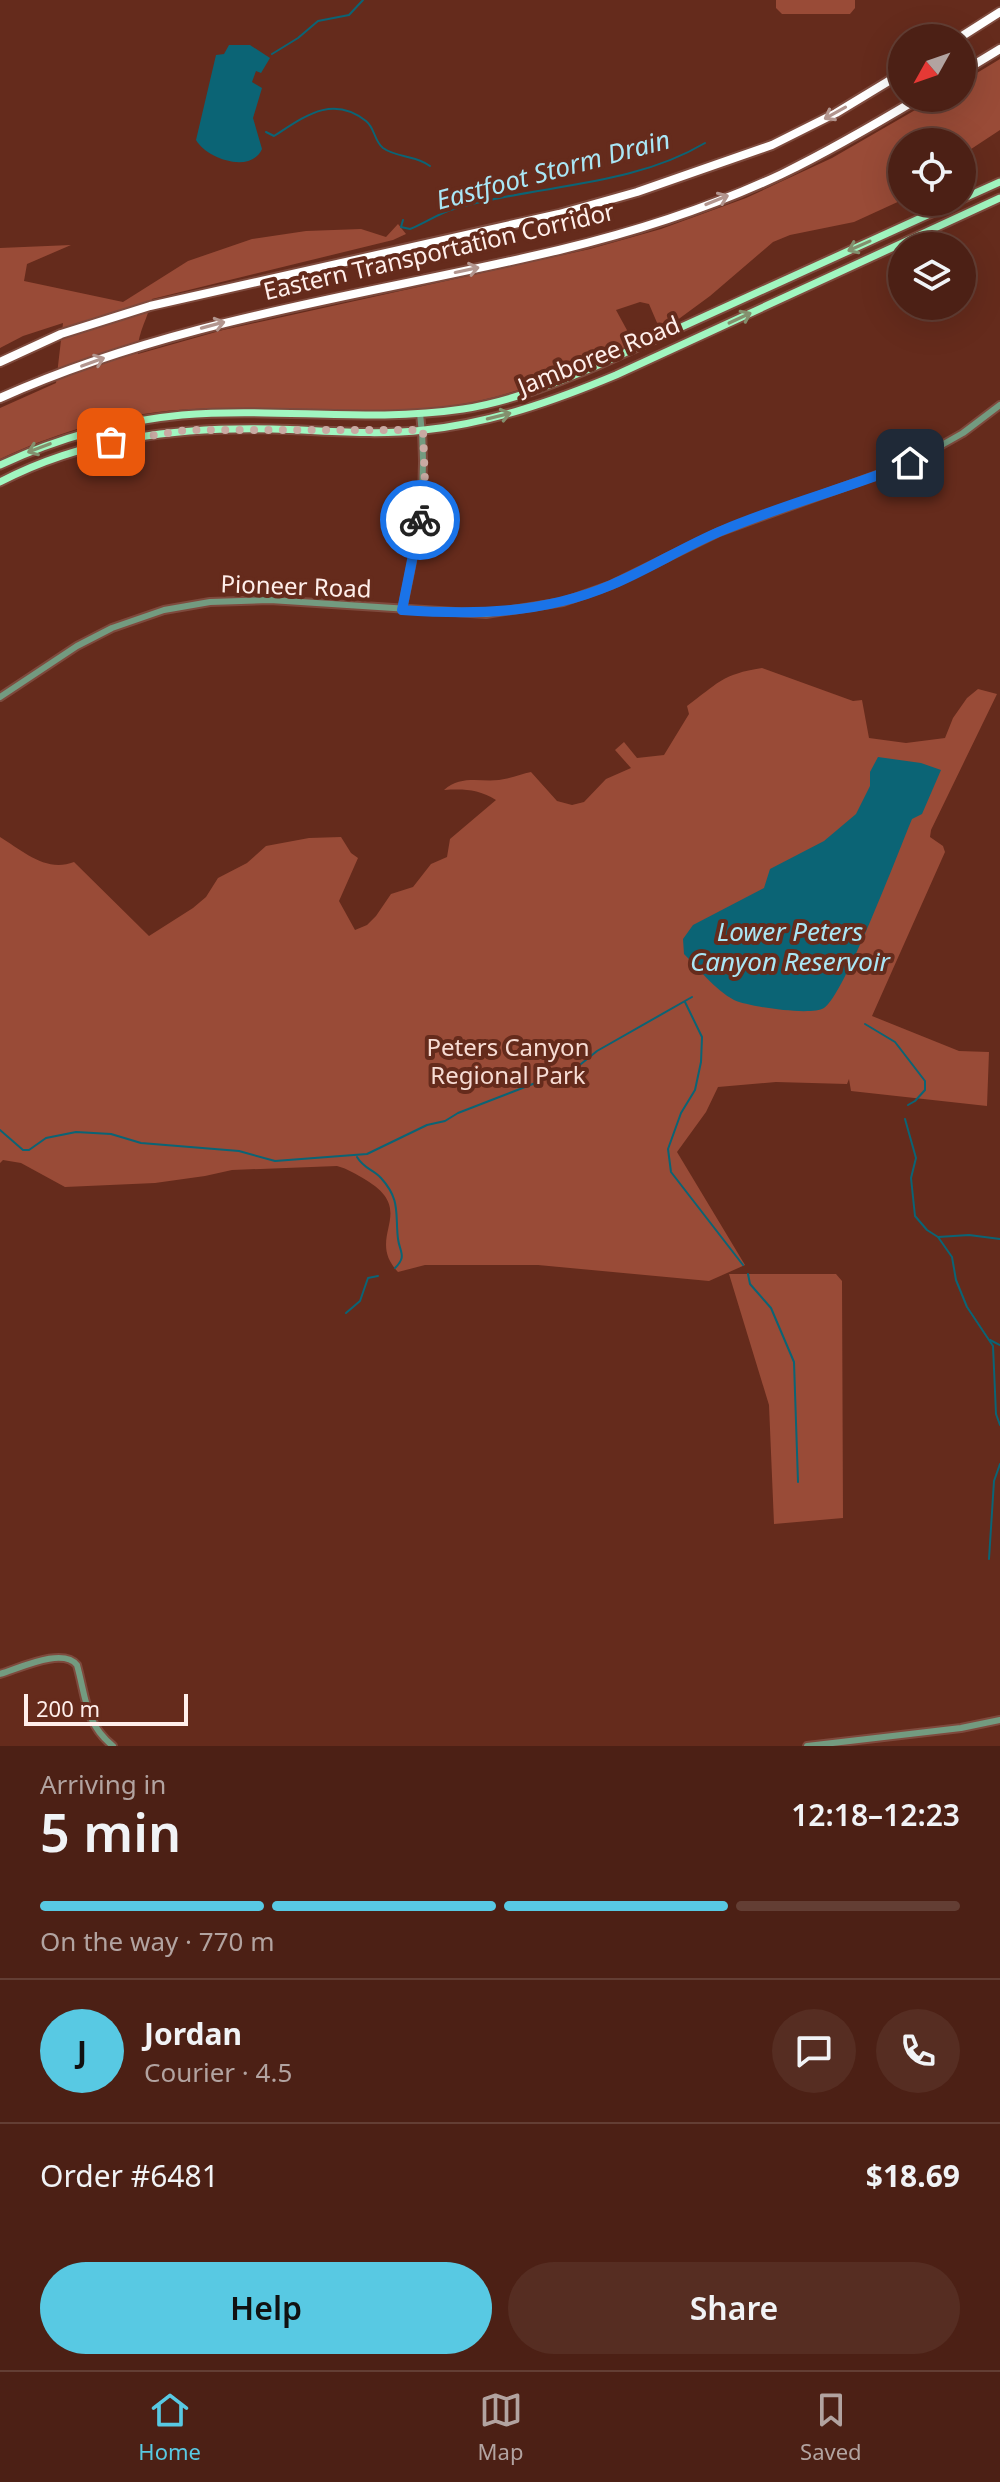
<!DOCTYPE html>
<html lang="en">
<head>
<meta charset="utf-8">
<style>
	body { margin:0; font-family:"Noto Sans",sans-serif; background:#562d22; color:#f1f3f6; height:100vh; display:flex; flex-direction:column; font-size:30px; white-space:nowrap }
	* { box-sizing:border-box; margin:0 }
	p { font-size:26px; color:#b2a3a0 }
	.icon { flex:none; width:44px; height:44px; fill:none; stroke:currentColor; stroke-width:2; stroke-linecap:round; stroke-linejoin:round }
	.map { position:relative; height:1746px; overflow:hidden }
	.sheet { display:flex; flex-direction:column; background:#4c2015; flex:1 }
	.sheet>* { flex:none }
	.needle { width:52px; rotate:230deg }
	.buttons { position:absolute; left:888px; top:24px; display:grid; gap:16px }
	.buttons a { display:grid; place-items:center; width:88px; height:88px; border-radius:50%; background:#4c2015; box-shadow:0 8px 32px #0002,0 0 0 2px #633e34; font-size:40px }
	.scale { position:absolute; left:24px; bottom:20px; width:164px; box-sizing:border-box; padding-left:8px; border:4px solid #ffefeb; border-top:0; font-size:22px; line-height:28px; white-space:nowrap; color:#ffefeb; -webkit-text-stroke:6px #652b1c; paint-order:stroke }
	.pin { position:absolute; display:grid; place-items:center; width:68px; height:68px; color:#fff; margin:-34px; border-radius:16px; box-shadow:0 4px 12px #0006 }
	.courier { position:absolute; display:grid; place-items:center; width:80px; height:80px; margin:-40px; border:6px solid #1a73e8; border-radius:50%; background:#fff; color:#222; box-shadow:0 2px 10px #0007 }
	.overview em { font-style:normal; font-weight:600 }
	.overview div { display:flex; flex-direction:column-reverse }
	.overview { display:flex; align-items:center; justify-content:space-between; height:136px; padding:0 40px }
	h1 { font-size:52px; font-weight:600; line-height:60px }
	.bar { display:grid; grid-template-columns:repeat(4,1fr); gap:12px 8px; align-content:center; height:96px; padding:0 40px }
	.bar i { height:10px; border-radius:6px; background:#633e34 }
	.bar .current { background:#58c9e3 }
	.bar p { grid-column:span 4 }
	.line { display:flex; align-items:center; gap:20px; padding:0 40px; border-top:2px solid #633e34 }
	.line div { flex:1 }
	.round { display:grid; place-items:center; flex:none; width:84px; height:84px; border-radius:42px; background:#562d22 }
	.primary-button { display:flex; gap:16px; margin-top:auto; padding:16px 40px }
	.primary-button a { flex:1; height:92px; border-radius:48px; background:#58c9e3; color:#111; font-size:32px; font-weight:600; line-height:92px; text-align:center }
	.primary-button a+a { background:#562d22; color:#f1f3f6 }
	.tabs { display:flex; justify-content:space-around; align-items:center; height:112px; border-top:2px solid #633e34; background:#4c2015; font-size:22px; color:#b2a3a0 }
	.tabs a { display:grid; justify-items:center; gap:4px }
	.tabs .current { color:#58c9e3 }
	.map>svg:first-child { display:block }
	.green { fill:#994b37 }
	.water { fill:#0b6475 }
	.lines { fill:none; stroke-linecap:round; stroke-linejoin:round }
	.stream { stroke:#0b6475; stroke-width:2 }
	.tertiary-casing { stroke:#7e4a3d; stroke-width:10 }
	.primary-casing { stroke:#7e4a3d; stroke-width:11 }
	.motorway-casing { stroke:#7e4a3d; stroke-width:12 }
	.tertiary { stroke:#739b80; stroke-width:6 }
	.primary { stroke:#a1f6c0; stroke-width:7 }
	.motorway { stroke:#fff; stroke-width:8 }
	.oneway { stroke:#b2958e }
	.oneway2 { stroke:#83906e }
	.done { stroke:#c9aaa3; stroke-width:8; stroke-dasharray:0 14.4 }
	.route { stroke:#1a73e8; stroke-width:10 }
	.labels { text-anchor:middle; stroke-width:8; stroke-linejoin:round; paint-order:stroke }
	.street-label { font-size:24px; fill:#ffefeb; stroke:#652b1c }
	.park-label { font-size:24px; fill:#f7dcd4; stroke:#652b1c }
	.water-label { font-size:26px; font-style:italic; fill:#a9e6f5; stroke:#652b1c }
</style>
</head>
<body>
<div class="map">
<svg width="1000" height="1746" viewBox="0 0 1000 1746">
	<rect width="100%" height="100%" fill="#652b1c"/>
	<g class="green">
		<polygon points="776,0 855,0 855,8 850,14 782,14 776,8"/>
		<path d="M1000 59V130L962 155V142H902V200L854 222 790 235 773 242 710 296 661 332 649 304 640 302 616 310 634 343C576 370 519 395 456 405 369 418 281 405 194 409 126 412 61 430 0 459V408L56 383 63 323 23 336 0 348V248L71 245 27 264 24 281 123 302 188 261 252 239 306 231 361 229 386 237 398 224 406 234 393 240 152 299C148 319 136 335 138 354L223 330 590 249 661 229 746 198 832 158 936 98H962V82Z"/>
		<path d="M762 668 853 701 862 700 869 738 906 743 945 738 953 718 967 698 978 689 997 694 931 830 930 837 943 846 945 852 872 1016 959 1051 989 1052 987 1106 851 1091 849 1079 847 1084 776 1082 718 1087 706 1112 677 1152 745 1265 709 1281 538 1265H425L398 1272C364 1236 419 1212 366 1180 356 1174 348 1169 337 1166L232 1170 205 1176 155 1183 65 1187 21 1163 3 1160 0 1163V837C23 851 46 873 74 862L149 936 193 908 206 897 218 878 247 863 266 846 309 838 341 837 351 853 358 858 339 901 355 930 367 925 376 916 391 894 413 887 431 864 447 857 450 839 496 800C478 789 464 789 444 790 461 775 479 782 499 780 509 779 521 774 531 772L557 801 572 805 584 802 606 779 631 768 615 750 624 742 637 758 664 755 689 714 687 706C717 684 722 674 762 668Z"/>
		<polygon points="729,1274 836,1274 842,1281 843,1518 774,1524 769,1405"/>
	</g>
	<g class="water">
		<path d="M229 45H250L270 58 261 73 256 71 252 82 262 88 253 118 262 149C251 174 207 159 196 140L216 55 224 54Z"/>
		<path d="M878 757 921 763 941 770 922 814 912 819C899 850 844 996 824 1008 811 1016 749 1007 734 1000 715 990 698 968 684 954L683 939 693 925 764 888 770 869 824 841 856 814 870 786V772Z"/>
	</g>
	<g class="lines">
		<g class="stream">
			<polyline points="272,54 298,38 318,21 349,15 363,0"/>
			<path d="M266 132 274 136C304 117 332 94 366 121 375 128 374 141 383 148 397 158 416 155 430 166"/>
			<path d="M403 220 401 227 410 229C425 223 439 213 454 209 537 184 629 188 705 143"/>
			<polyline points="685,1002 702,1037 701,1062 695,1090 681,1113 668,1149 671,1172 743,1265"/>
			<polyline points="865,1024 895,1042 925,1081 925,1090 915,1101 908,1105"/>
			<polyline points="905,1119 916,1158 911,1178 915,1216 927,1230 938,1237 952,1257 956,1280 967,1307 993,1346 996,1414 1000,1425"/>
			<polyline points="0,1130 23,1150 29,1150 46,1138 76,1132 111,1134 141,1143 239,1151 275,1161 367,1154 427,1125 445,1121 458,1113 538,1082 548,1069 552,1069 556,1080 560,1081 597,1051 692,997"/>
			<path d="M357 1157C364 1169 373 1169 381 1178 401 1200 395 1214 398 1239 400 1253 407 1256 395 1268"/>
			<polyline points="938,1237 969,1235 1000,1239"/>
			<polyline points="748,1274 750,1284 771,1308 794,1362 798,1482"/>
			<polyline points="346,1313 360,1301 368,1278 378,1276"/>
			<polyline points="990,1340 1000,1345"/>
			<polyline points="989,1559 994,1481 1000,1464"/>
		</g>
		<g class="tertiary-casing">
			<g id="tertiary">
				<path d="M402 610C417 542 429 483 420 413"/>
				<polyline points="0,697 77,646 112,628 164,610 210,602 270,600 486,614 563,602 611,585 719,532 910,463 963,433 1000,405"/>
				<path d="M0 1674C20 1668 63 1647 77 1665 86 1697 85 1724 113 1746"/>
				<polyline points="807,1746 961,1728 1000,1720"/>
			</g>
		</g>
		<g class="primary-casing">
			<g id="primary">
				<polyline points="962,199 1000,182"/>
				<path d="M0 465C58 438 118 421 182 415 275 407 369 423 463 409 509 402 554 384 596 366L956 202"/>
				<path d="M0 482C84 438 178 427 272 429 321 430 374 436 424 430 491 423 554 401 616 375L1000 198"/>
			</g>
		</g>
		<g class="motorway-casing">
			<g id="motorway">
				<polyline points="959,38 1000,12"/>
				<polyline points="962,72 1000,49"/>
				<polyline points="0,362 61,334 150,306 559,214 637,192 772,145 836,113 902,73"/>
				<path d="M0 398C178 318 371 295 559 250 634 232 712 207 782 174 829 151 874 125 919 98"/>
			</g>
		</g>
		<use href="#tertiary" class="tertiary"/>
		<use href="#primary" class="primary"/>
		<use href="#motorway" class="motorway"/>
	</g>
	<defs><path id="oneway-shaft" d="M-6 0H5M1.5-3L5.5 0L1.5 3" fill="none" stroke-width="1.6" stroke-linecap="round" stroke-linejoin="round" transform="scale(2)"/></defs>
	<g class="oneway">
		<use href="#oneway-shaft" transform="translate(835 113) rotate(151)"/>
		<use href="#oneway-shaft" transform="translate(717 200) rotate(-22)"/>
		<use href="#oneway-shaft" transform="translate(467 270) rotate(-12)"/>
		<use href="#oneway-shaft" transform="translate(213 325) rotate(-15)"/>
		<use href="#oneway-shaft" transform="translate(93 362) rotate(-20)"/>
	</g>
	<g class="oneway2">
		<use href="#oneway-shaft" transform="translate(859 246) rotate(156)"/>
		<use href="#oneway-shaft" transform="translate(740 318) rotate(-25)"/>
		<use href="#oneway-shaft" transform="translate(499 416) rotate(-14)"/>
		<use href="#oneway-shaft" transform="translate(39 448) rotate(159)"/>
	</g>
	<g class="lines">
		<polyline class="done" points="111,442 187,430 423,430 425,484 420,520"/>
		<path class="route" d="M420 520 402 610C474 615 543 614 611 585 649 569 683 547 721 531 782 505 848 488 910 463"/>
	</g>
	<g class="labels">
		<g class="street-label">
			<text transform="translate(439 252) rotate(-13)" y="8">Eastern Transportation Corridor</text>
			<text transform="translate(599 356) rotate(-22)" y="8">Jamboree Road</text>
			<text transform="translate(296 587) rotate(2)" y="8">Pioneer Road</text>
		</g>
		<g class="park-label">
			<text x="508" y="1056">Peters Canyon<tspan x="508" dy="28">Regional Park</tspan></text>
		</g>
		<g class="water-label">
			<text transform="translate(553 170) rotate(-15)" y="9">Eastfoot Storm Drain</text>
			<text x="790" y="941">Lower Peters<tspan x="790" dy="30">Canyon Reservoir</tspan></text>
		</g>
	</g>
</svg>
<div class="buttons">
<a><svg class="needle" viewBox="-14 -14 28 28"><path d="M0-13l5 13h-10z" fill="#e53935"/><path d="M0 13l5-13h-10z" fill="#b2a3a0"/></svg></a>
<a><svg class="icon" aria-label="locate" viewBox="0 0 24 24"><circle cx="12" cy="12" r="6"/><path d="M12 2v4M12 18v4M2 12h4M18 12h4"/></svg></a>
<a><svg class="icon" aria-label="layers" viewBox="0 0 24 24"><path d="M12 4l9 5-9 5-9-5zM3 14l9 5 9-5"/></svg></a>
</div>
<div class="scale">200 m</div>
<div class="pin" style="left:111px;top:442px;background:#ea580c"><svg class="icon" aria-label="bag" viewBox="0 0 24 24"><path d="M5 8h14l-1 12H6zM9 8a3 3 0 0 1 6 0"/></svg></div>
<div class="pin" style="left:910px;top:463px;background:#1f2937"><svg class="icon" aria-label="home" viewBox="0 0 24 24"><path d="M3 11l9-7 9 7M6 9v11h12V9"/></svg></div>
<div class="courier" style="left:420px;top:520px"><svg class="icon" aria-label="bike" viewBox="0 0 24 24"><circle cx="6" cy="16" r="4"/><circle cx="18" cy="16" r="4"/><path d="M6 16l4-8h5l3 8M10 8l3 8H6M13 5h3"/></svg></div>
</div>
<section class="sheet">
<div class="overview"><div><h1>5 min</h1><p>Arriving in</p></div><em>12:18–12:23</em></div>
<div class="bar"><i class="current"></i><i class="current"></i><i class="current"></i><i></i><p>On the way · 770 m</p></div>
<div class="line" style="height:144px"><b class="round" style="background:#58c9e3;color:#111">J</b><div><b>Jordan</b><p>Courier · 4.5</p></div><a class="round"><svg class="icon" aria-label="chat" viewBox="0 0 24 24"><path d="M4 5h16v11H9l-5 4z"/></svg></a><a class="round"><svg class="icon" aria-label="phone" viewBox="0 0 24 24"><path d="M5 4h4l2 5-3 2q2 4 5 5l2-3 5 2v4C11 20 4 13 5 4z"/></svg></a></div>
<div class="line" style="height:104px"><div>Order #6481</div><b>$18.69</b></div>
<div class="primary-button"><a>Help</a><a>Share</a></div>
</section>
<nav class="tabs">
<a class="current"><svg class="icon" aria-label="home" viewBox="0 0 24 24"><path d="M3 11l9-7 9 7M6 9v11h12V9"/></svg>Home</a>
<a><svg class="icon" aria-label="map" viewBox="0 0 24 24"><path d="M3 6l6-2 6 2 6-2v14l-6 2-6-2-6 2zM9 4v14M15 6v14"/></svg>Map</a>
<a><svg class="icon" aria-label="saved" viewBox="0 0 24 24"><path d="M7 4h10v16l-5-4-5 4z"/></svg>Saved</a>
</nav>
</body>
</html>
